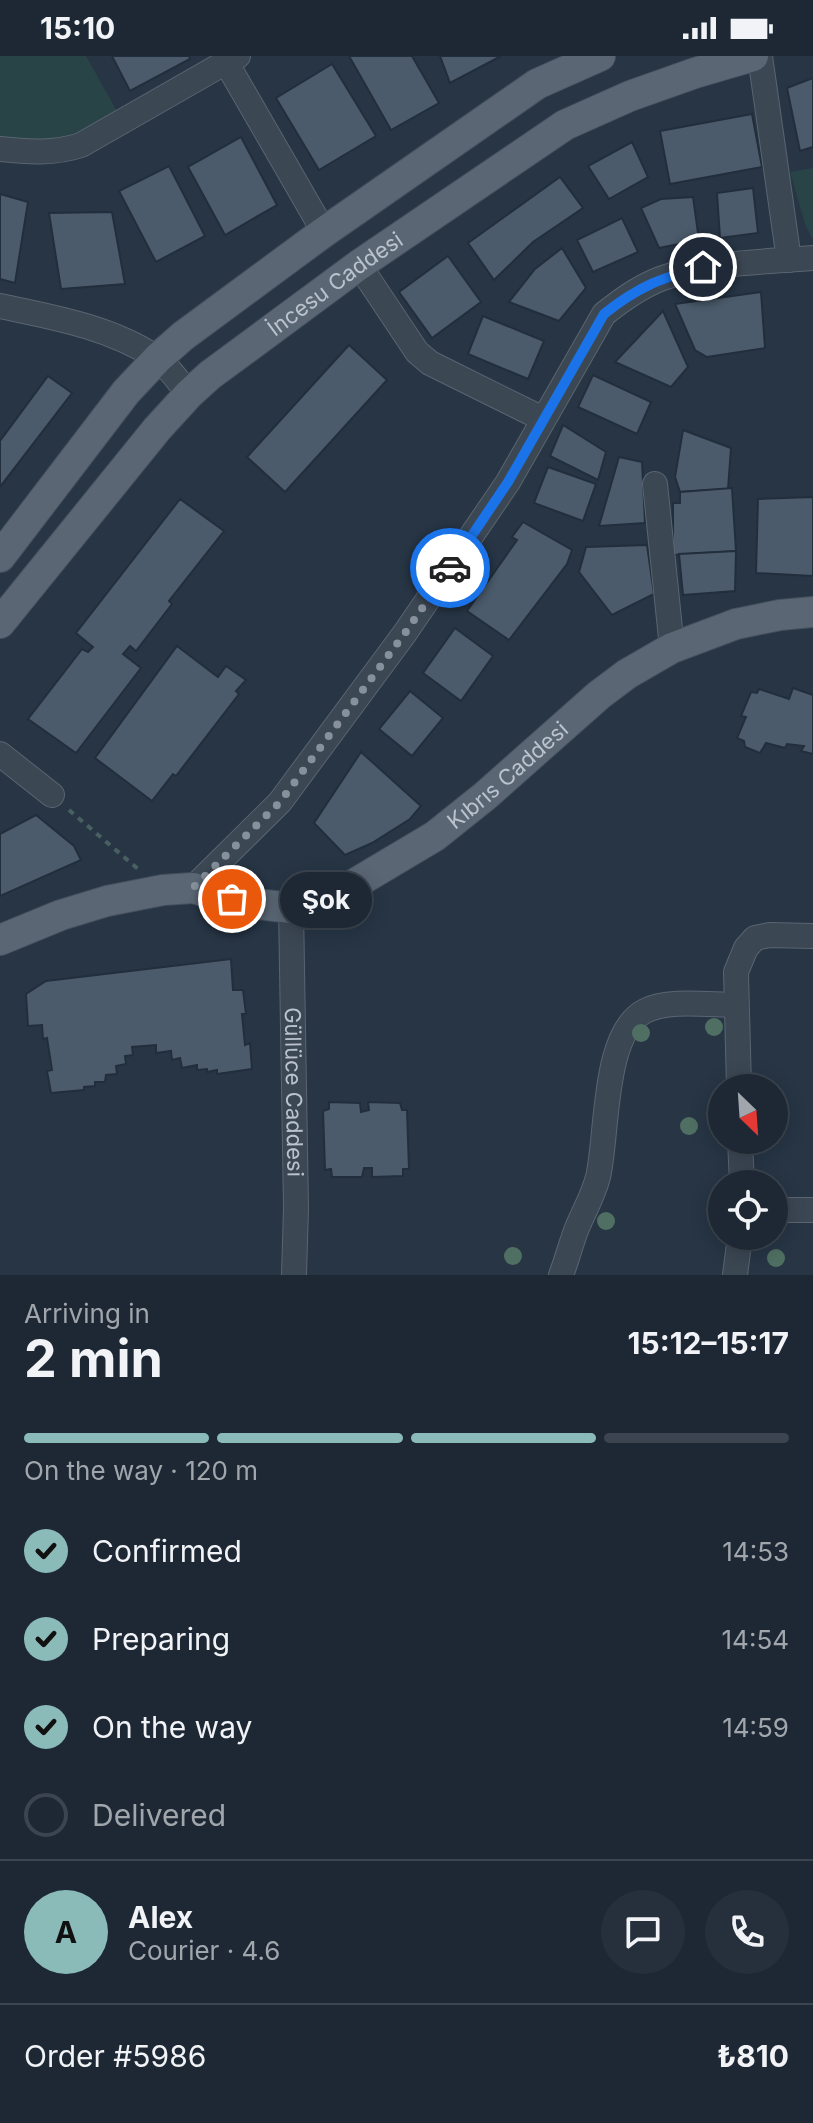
<!DOCTYPE html>
<html lang="en">
<head>
<meta charset="utf-8">
<style>
	body { margin:0; font-family:Inter,sans-serif; background:#25303c; color:#f1f3f6; height:100vh; display:flex; flex-direction:column; font-size:30px; white-space:nowrap }
	* { box-sizing:border-box; margin:0 }
	p { font-size:26px; color:#a0a6ac }
	.icon { flex:none; width:44px; height:44px; fill:none; stroke:currentColor; stroke-width:2; stroke-linecap:round; stroke-linejoin:round }
	.map { position:relative; height:1219px; overflow:hidden }
	.sheet { display:flex; flex-direction:column; background:#1d2834; flex:1 }
	.sheet>* { flex:none }
	.needle { width:52px; rotate:155deg }
	.tools { position:absolute; left:708px; top:1018px; display:grid; gap:16px }
	.tools a { display:grid; place-items:center; width:80px; height:80px; border-radius:50%; background:#1d2834; box-shadow:0 4px 20px #0003,0 0 0 2px #3b444f; font-size:40px }
	.pin { position:absolute; display:grid; place-items:center; width:68px; height:68px; color:#fff; margin:-34px; border:4px solid #fff; border-radius:50%; box-shadow:0 2px 8px #0007 }
	.courier { position:absolute; display:grid; place-items:center; width:80px; height:80px; margin:-40px; border:6px solid #1a73e8; border-radius:50%; background:#fff; color:#222; box-shadow:0 2px 10px #0007 }
	.bubble { position:absolute; height:56px; border-radius:28px; background:#1d2834; box-shadow:0 4px 20px #0003,0 0 0 2px #3b444f; font-size:26px; font-weight:700; line-height:56px; text-align:center }
	.summary em { font-style:normal; font-weight:700 }
	.summary div { display:flex; flex-direction:column-reverse }
	.summary { display:flex; align-items:center; justify-content:space-between; height:136px; padding:0 24px }
	h1 { font-size:52px; font-weight:700; line-height:60px }
	.bar { display:grid; grid-template-columns:repeat(4,1fr); gap:12px 8px; align-content:center; height:96px; padding:0 24px }
	.bar i { height:10px; border-radius:6px; background:#3b444f }
	.bar .active { background:#8bbbb9 }
	.bar p { grid-column:span 4 }
	.line { display:flex; align-items:center; gap:20px; padding:0 24px; border-top:2px solid #3b444f }
	.line div { flex:1 }
	.round { display:grid; place-items:center; flex:none; width:84px; height:84px; border-radius:42px; background:#25303c }
	ol { padding:0 24px; list-style:none }
	li { display:flex; align-items:center; gap:24px; height:88px }
	li p { margin-inline-start:auto }
	li .icon { padding:8px; border-radius:50%; background:#8bbbb9; color:#111; stroke-width:4 }
	li:last-child { color:#a0a6ac }
	li i { width:44px; height:44px; border:4px solid #3b444f; border-radius:50% }
	.status { display:flex; justify-content:space-between; align-items:center; height:56px; padding:0 40px; background:#1d2834; direction:ltr }
	.status svg { height:22px; fill:currentColor }
	.map>svg:first-child { display:block }
	.green { fill:#294446 }
	.building { fill:#4b5b6b; stroke:#222e3c; stroke-width:2 }
	.lines { fill:none; stroke-linecap:round; stroke-linejoin:round }
	.minor-casing { stroke:#5a6571; stroke-width:26 }
	.major-casing { stroke:#45505d; stroke-width:32 }
	.path { stroke:#486061; stroke-width:4; stroke-dasharray:6 6; stroke-linecap:butt }
	.minor { stroke:#3c4754; stroke-width:24 }
	.major { stroke:#5a6674; stroke-width:30 }
	.tree { fill:#4f6f62 }
	.done { stroke:#87919d; stroke-width:8; stroke-dasharray:0 14.4 }
	.route { stroke:#1a73e8; stroke-width:10 }
	.labels { text-anchor:middle; stroke-width:6; stroke-linejoin:round; paint-order:stroke }
	.street-label { font-size:22px; fill:#bac2cd; stroke:#202c3a }
</style>
</head>
<body>
<div class="status"><b>15:10</b><svg viewBox="0 0 49 12"><path d="M0 12V9h3v3zM5 12V6h3v6zM10 12V3h3v9zM15 12V0h3v12zM26 1h20v11H26zM47 4h2v5h-2z"/></svg></div>
<div class="map">
<svg width="813" height="1219" viewBox="0 0 813 1219">
	<rect width="100%" height="100%" fill="#273545"/>
	<g class="green">
		<polygon points="0,0 86,0 118,57 42,106 0,103"/>
		<polygon points="813,112 813,182 812,182 805,168 790,116"/>
	</g>
	<g class="building">
		<polygon points="112,0 189,0 190,3 130,35"/>
		<polygon points="349,0 412,0 439,47 391,74"/>
		<polygon points="440,0 501,0 450,27"/>
		<polygon points="332,8 376,80 319,114 276,42"/>
		<polygon points="813,22 813,91 800,95 787,32"/>
		<polygon points="752,58 762,111 670,128 660,75"/>
		<polygon points="241,81 277,149 225,179 188,111"/>
		<polygon points="632,86 648,121 609,143 588,110"/>
		<polygon points="169,110 205,180 156,206 119,135"/>
		<polygon points="560,121 583,152 533,186 494,224 468,187"/>
		<polygon points="753,132 758,177 720,182 717,137"/>
		<polygon points="0,138 28,146 15,227 0,223"/>
		<polygon points="693,141 699,184 659,192 641,152 661,143"/>
		<polygon points="112,156 125,228 61,233 49,157"/>
		<polygon points="622,162 638,196 593,216 577,184"/>
		<polygon points="562,192 586,232 559,265 509,246 535,213"/>
		<polygon points="448,200 481,246 432,282 399,236"/>
		<polygon points="761,236 765,292 707,301 695,294 675,248"/>
		<polygon points="663,255 688,311 671,331 615,306"/>
		<polygon points="483,260 544,285 528,323 468,298"/>
		<polygon points="349,289 387,324 285,436 247,401"/>
		<polygon points="593,319 651,346 637,378 578,351"/>
		<polygon points="48,320 72,337 0,431 0,385"/>
		<polygon points="563,369 606,396 598,424 550,400"/>
		<polygon points="683,374 731,392 728,433 680,436 675,421"/>
		<polygon points="619,401 642,406 645,467 599,470"/>
		<polygon points="548,411 596,428 583,465 534,447"/>
		<polygon points="732,432 736,495 673,499 673,447 680,447 680,436"/>
		<polygon points="813,441 813,520 756,517 758,443"/>
		<polygon points="180,443 224,475 169,545 172,548 136,595 130,590 123,598 141,612 76,697 28,663 82,593 88,596 93,591 76,577"/>
		<polygon points="523,466 572,494 567,508 509,584 467,555 517,484 512,481"/>
		<polygon points="647,489 654,538 612,559 579,516 586,491"/>
		<polygon points="736,495 735,535 683,539 679,498"/>
		<polygon points="455,572 493,600 461,645 423,617"/>
		<polygon points="177,590 218,621 226,610 246,624 236,635 239,638 176,720 173,718 152,745 95,702"/>
		<polygon points="793,632 813,639 813,698 801,695 804,690 787,688 785,692 766,687 760,697 745,691 744,685 737,682 746,661 741,660 751,636 757,637 759,633 789,643"/>
		<polygon points="410,635 443,662 412,700 379,673"/>
		<polygon points="361,696 421,750 410,763 372,787 345,799 314,767"/>
		<polygon points="36,759 74,790 81,804 0,840 0,778"/>
		<polygon points="231,903 233,934 243,934 246,958 242,958 245,989 250,987 252,1013 217,1018 217,1014 207,1016 207,1013 197,1014 197,1009 182,1012 180,1002 172,1004 171,995 156,997 156,989 132,991 133,999 125,1000 126,1008 116,1010 117,1018 106,1019 105,1026 95,1026 95,1030 84,1031 84,1034 51,1037 47,1015 52,1014 47,982 43,983 42,969 28,970 26,938 46,925"/>
		<polygon points="329,1046 360,1047 361,1056 369,1054 368,1046 400,1047 402,1054 407,1054 409,1113 403,1113 403,1120 372,1121 372,1112 364,1112 362,1121 332,1121 331,1113 325,1114 323,1055 329,1053"/>
	</g>
	<g class="lines">
		<g class="minor-casing">
			<g id="minor">
				<polyline points="238,0 226,6 324,176"/>
				<polyline points="760,0 789,204"/>
				<path d="M0 93C27 96 54 98 81 89L226 6"/>
				<polyline points="359,209 417,296 430,307 543,363"/>
				<path d="M0 250C52 261 110 271 155 301 168 309 179 327 189 338"/>
				<polyline points="655,428 672,592"/>
				<polyline points="0,698 52,739"/>
				<path d="M193 832 280 746 405 577 508 426 604 258C624 242 645 227 669 220 715 206 766 206 813 202"/>
				<path id="s1" d="M291 852 296 1152 294 1219"/>
				<polyline points="739,1032 736,916 746,892 755,882 770,879 813,880"/>
				<polyline points="740,1084 742,1128"/>
				<polyline points="774,1154 813,1154"/>
				<path d="M561 1219C567 1204 571 1187 577 1172 584 1155 593 1140 598 1121 608 1079 602 977 645 955 668 943 709 949 736 949"/>
				<polyline points="735,1219 740,1180"/>
			</g>
		</g>
		<g class="major-casing">
			<g id="major">
				<polyline points="0,501 126,336 158,302 183,280 324,176 537,28 600,0"/>
				<path id="s2" d="M0 567 157 373 189 338 210 319 359 209 565 69 630 40 695 17 753 0"/>
				<path id="s3" d="M0 884 61 859 107 845 163 834 193 832 241 846 291 852 341 836 435 780 485 740 599 639 627 618 672 592 736 568 780 559 813 556"/>
			</g>
		</g>
		<polyline class="path" points="69,754 138,813"/>
		<use href="#minor" class="minor"/>
		<use href="#major" class="major"/>
	</g>
	<g class="tree">
		<circle cx="714" cy="971" r="9"/>
		<circle cx="641" cy="977" r="9"/>
		<circle cx="689" cy="1070" r="9"/>
		<circle cx="606" cy="1165" r="9"/>
		<circle cx="513" cy="1200" r="9"/>
		<circle cx="776" cy="1202" r="9"/>
	</g>
	<g class="lines">
		<polyline class="done" points="232,843 193,832 280,746 405,577 450,512"/>
		<path class="route" d="M450 512 508 426 604 258C639 230 661 222 703 211"/>
	</g>
	<g class="labels">
		<g class="street-label">
			<text dy="8" stroke="none"><textPath href="#s2" startOffset="480">İncesu Caddesi</textPath></text>
			<text dy="8" stroke="none"><textPath href="#s3" startOffset="558">Kıbrıs Caddesi</textPath></text>
			<text dy="8" stroke="none"><textPath href="#s1" startOffset="184">Güllüce Caddesi</textPath></text>
		</g>
	</g>
</svg>
<div class="tools">
<a><svg class="needle" viewBox="-14 -14 28 28"><path d="M0-13l5 13h-10z" fill="#e53935"/><path d="M0 13l5-13h-10z" fill="#a0a6ac"/></svg></a>
<a><svg class="icon" aria-label="locate" viewBox="0 0 24 24"><circle cx="12" cy="12" r="6"/><path d="M12 2v4M12 18v4M2 12h4M18 12h4"/></svg></a>
</div>
<div class="pin" style="left:232px;top:843px;background:#ea580c"><svg class="icon" aria-label="bag" viewBox="0 0 24 24"><path d="M5 8h14l-1 12H6zM9 8a3 3 0 0 1 6 0"/></svg></div>
<div class="pin" style="left:703px;top:211px;background:#1f2937"><svg class="icon" aria-label="home" viewBox="0 0 24 24"><path d="M3 11l9-7 9 7M6 9v11h12V9"/></svg></div>
<div class="courier" style="left:450px;top:512px"><svg class="icon" aria-label="car" viewBox="0 0 24 24"><path d="M5 17H2v-5l4-1 3-4h7l3 4 3 1v5h-3M9 17h6M6 11h13"/><circle cx="7" cy="17" r="2"/><circle cx="17" cy="17" r="2"/></svg></div>
<div class="bubble" style="left:280px;top:816px;width:92px">Şok</div>
</div>
<section class="sheet">
<div class="summary"><div><h1>2 min</h1><p>Arriving in</p></div><em>15:12–15:17</em></div>
<div class="bar"><i class="active"></i><i class="active"></i><i class="active"></i><i></i><p>On the way · 120 m</p></div>
<ol>
<li><svg class="icon" aria-label="check" viewBox="0 0 24 24"><path d="M5 12l5 5 9-10"/></svg>Confirmed<p>14:53</p></li>
<li><svg class="icon" aria-label="check" viewBox="0 0 24 24"><path d="M5 12l5 5 9-10"/></svg>Preparing<p>14:54</p></li>
<li><svg class="icon" aria-label="check" viewBox="0 0 24 24"><path d="M5 12l5 5 9-10"/></svg>On the way<p>14:59</p></li>
<li><i></i>Delivered</li>
</ol>
<div class="line" style="height:144px"><b class="round" style="background:#8bbbb9;color:#111">A</b><div><b>Alex</b><p>Courier · 4.6</p></div><a class="round"><svg class="icon" aria-label="chat" viewBox="0 0 24 24"><path d="M4 5h16v11H9l-5 4z"/></svg></a><a class="round"><svg class="icon" aria-label="phone" viewBox="0 0 24 24"><path d="M5 4h4l2 5-3 2q2 4 5 5l2-3 5 2v4C11 20 4 13 5 4z"/></svg></a></div>
<div class="line" style="height:104px"><div>Order #5986</div><b>₺810</b></div>
</section>
</body>
</html>
